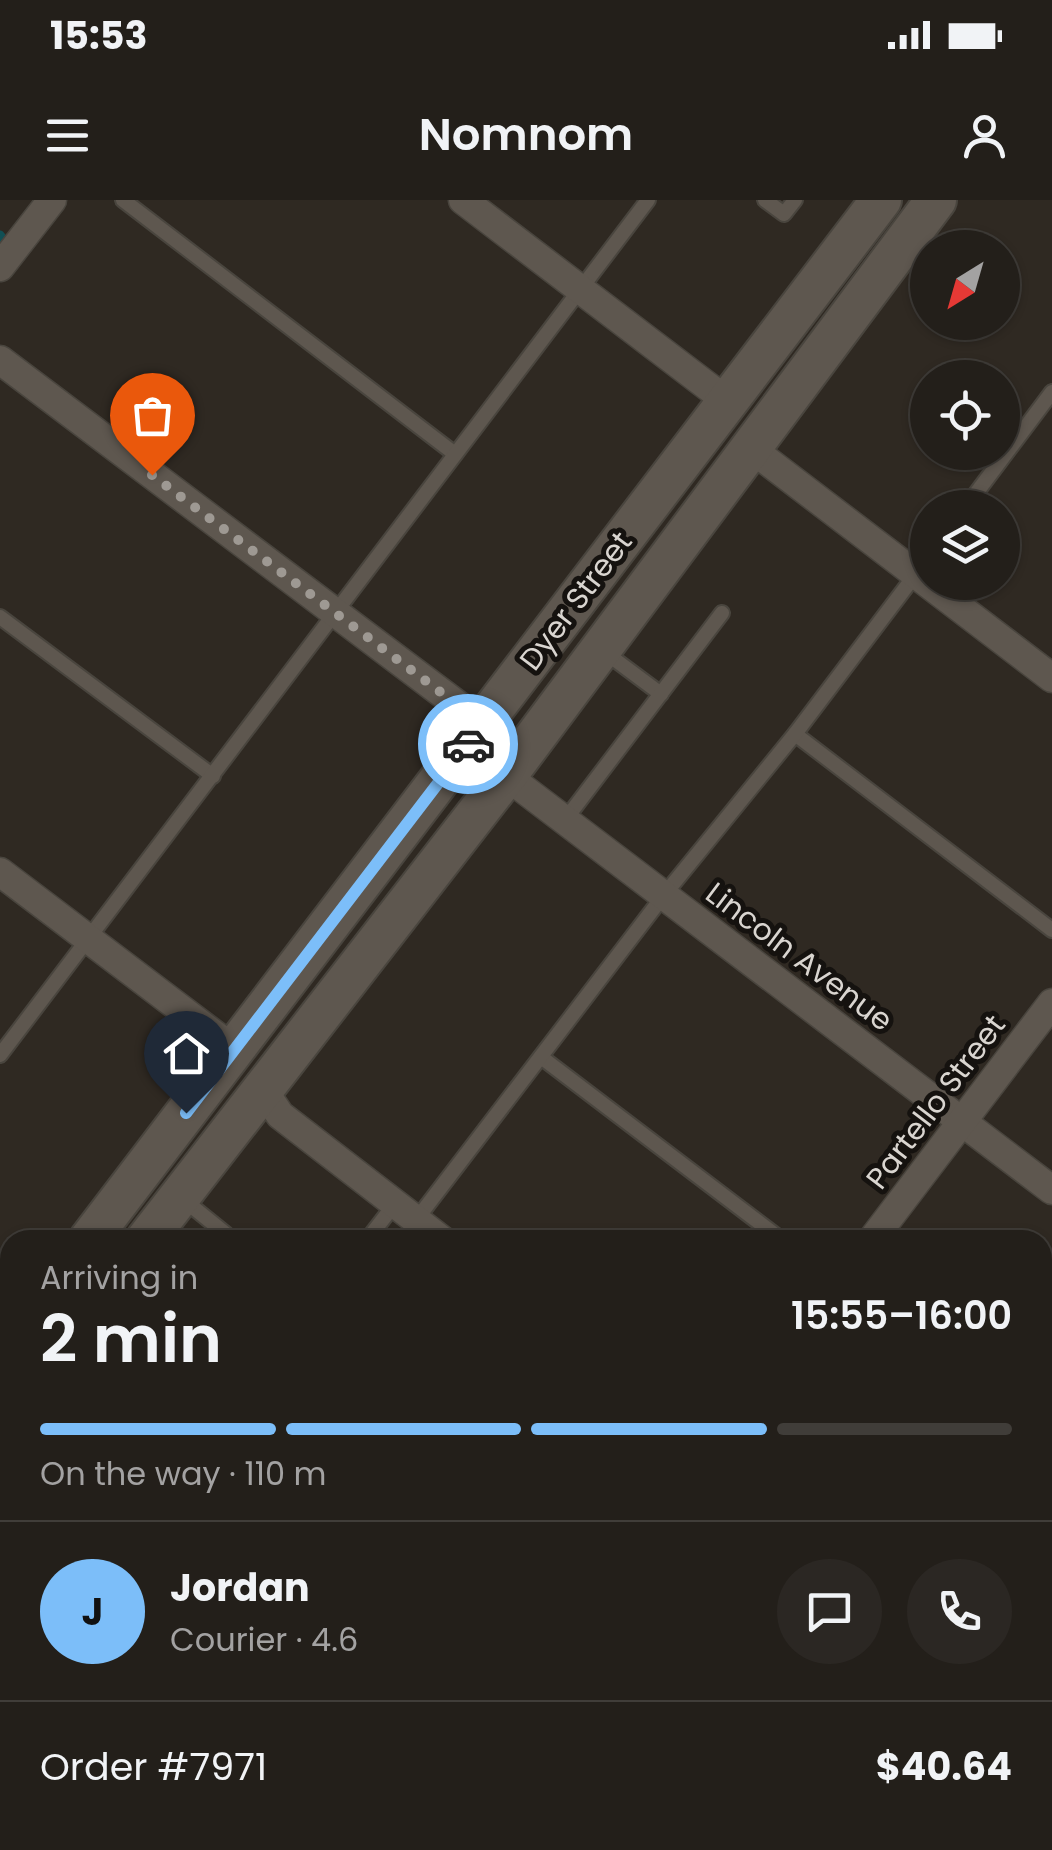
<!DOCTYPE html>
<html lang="en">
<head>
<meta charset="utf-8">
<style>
	body { margin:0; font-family:Poppins,sans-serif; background:#2b2723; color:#f1f3f6; height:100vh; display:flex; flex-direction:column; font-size:38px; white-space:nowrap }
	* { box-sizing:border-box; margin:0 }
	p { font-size:32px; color:#a3a2a2 }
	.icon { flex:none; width:55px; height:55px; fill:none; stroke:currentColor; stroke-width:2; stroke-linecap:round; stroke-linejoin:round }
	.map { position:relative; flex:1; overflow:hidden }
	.sheet { position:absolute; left:0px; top:1030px; width:1052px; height:620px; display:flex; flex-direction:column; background:#231f1a; border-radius:30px 30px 0 0; box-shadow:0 2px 8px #0004,0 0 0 2px #403d39 }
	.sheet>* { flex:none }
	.needle { width:65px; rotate:217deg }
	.tools { position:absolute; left:910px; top:30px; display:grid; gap:20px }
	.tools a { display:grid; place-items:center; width:110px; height:110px; border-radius:50%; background:#231f1a; box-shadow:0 2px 8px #0004,0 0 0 2px #403d39; font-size:50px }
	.pin { position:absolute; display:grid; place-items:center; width:85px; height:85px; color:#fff; margin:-102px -42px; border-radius:50% 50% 50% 0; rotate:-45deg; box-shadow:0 0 10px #0007 }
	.pin .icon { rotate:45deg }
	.courier { position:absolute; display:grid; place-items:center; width:100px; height:100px; margin:-50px; border:8px solid #7cbef9; border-radius:50%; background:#fff; color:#222; box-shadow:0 2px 12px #0007 }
	.headline em { font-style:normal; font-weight:600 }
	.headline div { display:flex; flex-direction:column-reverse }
	.headline { display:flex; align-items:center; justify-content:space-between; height:170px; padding:0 40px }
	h1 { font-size:65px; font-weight:600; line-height:75px }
	.bar { display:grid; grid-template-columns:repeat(4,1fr); gap:15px 10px; align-content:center; height:120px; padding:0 40px }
	.bar i { height:12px; border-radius:8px; background:#403d39 }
	.bar .current { background:#7cbef9 }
	.bar p { grid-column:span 4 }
	.line { display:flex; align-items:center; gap:25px; padding:0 40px; border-top:2px solid #403d39 }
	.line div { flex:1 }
	.round { display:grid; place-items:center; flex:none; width:105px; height:105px; border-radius:52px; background:#2b2723 }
	.status { display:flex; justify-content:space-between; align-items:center; height:70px; padding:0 50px; background:#231f1a; direction:ltr }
	.status svg { height:28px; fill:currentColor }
	header { display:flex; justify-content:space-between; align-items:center; height:130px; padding:0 40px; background:#231f1a; font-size:45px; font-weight:600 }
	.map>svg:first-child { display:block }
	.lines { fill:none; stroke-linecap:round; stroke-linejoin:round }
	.stream { stroke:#114f54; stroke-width:9 }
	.lane-casing { stroke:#49453e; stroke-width:18 }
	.street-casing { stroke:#49453e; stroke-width:31 }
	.secondary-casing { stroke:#49453e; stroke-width:44 }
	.path { stroke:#7a756e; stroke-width:5; stroke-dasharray:10 5; stroke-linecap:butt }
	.lane { stroke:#5e574f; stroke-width:14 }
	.street { stroke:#5e574f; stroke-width:28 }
	.secondary { stroke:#5e574f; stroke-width:40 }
	.done { stroke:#9e9993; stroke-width:10; stroke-dasharray:0 18 }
	.route { stroke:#7cbef9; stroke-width:12 }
	.labels { text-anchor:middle; stroke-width:10; stroke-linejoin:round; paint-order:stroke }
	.street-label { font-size:30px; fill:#d9d5d0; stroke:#15120f }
</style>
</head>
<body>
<div class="status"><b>15:53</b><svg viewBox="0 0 49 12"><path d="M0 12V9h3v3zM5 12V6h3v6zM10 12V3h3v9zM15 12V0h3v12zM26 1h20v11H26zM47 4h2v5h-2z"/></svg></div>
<header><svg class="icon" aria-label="menu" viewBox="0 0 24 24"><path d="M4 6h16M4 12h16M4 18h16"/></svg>Nomnom<svg class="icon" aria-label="person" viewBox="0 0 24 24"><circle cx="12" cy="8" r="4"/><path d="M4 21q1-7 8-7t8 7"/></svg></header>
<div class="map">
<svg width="1052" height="1650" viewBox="0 0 1052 1650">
	<rect width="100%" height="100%" fill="#2f2922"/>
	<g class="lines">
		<polyline class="stream" points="0,35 11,49"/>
		<g class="lane-casing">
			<g id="lane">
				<polyline points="123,0 455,254"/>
				<polyline points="765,0 784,14 795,0"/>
				<polyline points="965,308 1052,192"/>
				<polyline points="0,417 213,576"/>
				<polyline points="602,450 661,494"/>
				<polyline points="795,534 1052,730"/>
				<polyline points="565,620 722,413"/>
				<polyline points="0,855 648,0"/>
				<polyline points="541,857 782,1040"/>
				<polyline points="184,1000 226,1034 221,1040"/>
				<polyline points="416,1020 664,695 795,534 928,358"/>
				<polyline points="367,1040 394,1005"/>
				<polyline points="1042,1238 1052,1245"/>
				<polyline points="976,1640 990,1650"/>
				<polyline points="68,1650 75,1640"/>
			</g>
		</g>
		<g class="street-casing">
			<g id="street">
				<polyline points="463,0 727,201"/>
				<polyline points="0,67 52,0"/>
				<polyline points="0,160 483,524"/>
				<polyline points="749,247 1052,478"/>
				<polyline points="509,572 521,587 1052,990"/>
				<polyline points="0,672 235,850"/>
				<polyline points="262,888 280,915 442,1040"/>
				<polyline points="872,1040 1052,803"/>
				<polyline points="1042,1495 1052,1503"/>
				<polyline points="0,1541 10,1547"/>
				<polyline points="191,1640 191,1649 208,1640"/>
				<polyline points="586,1650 594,1640"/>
			</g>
		</g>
		<g class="secondary-casing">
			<g id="secondary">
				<polyline points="89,1040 881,0"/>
				<polyline points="146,1040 509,572 936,0"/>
				<polyline points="0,1156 10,1143"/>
				<polyline points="0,1231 10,1218"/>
				<polyline points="642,1640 656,1650"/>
			</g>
		</g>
		<g class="path">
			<polyline points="0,1340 9,1347 0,1359"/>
			<polyline points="0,1471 10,1486"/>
			<polyline points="134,1640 134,1650"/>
			<polyline points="518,1640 530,1650"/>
			<polyline points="266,1650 272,1640"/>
		</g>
		<use href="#lane" class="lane"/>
		<use href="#street" class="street"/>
		<use href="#secondary" class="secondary"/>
	</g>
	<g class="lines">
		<polyline class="done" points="152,275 483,524 468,544"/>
		<polyline class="route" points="186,913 468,544"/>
	</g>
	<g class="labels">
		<g class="street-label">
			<text transform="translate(576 401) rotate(-53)" y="10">Dyer Street</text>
			<text transform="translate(799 757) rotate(37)" y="10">Lincoln Avenue</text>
			<text transform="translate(936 902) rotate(-53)" y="10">Partello Street</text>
		</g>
	</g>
</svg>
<div class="tools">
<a><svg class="needle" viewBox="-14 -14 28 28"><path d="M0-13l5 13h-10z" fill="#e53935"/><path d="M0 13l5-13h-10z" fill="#a3a2a2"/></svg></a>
<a><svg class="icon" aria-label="locate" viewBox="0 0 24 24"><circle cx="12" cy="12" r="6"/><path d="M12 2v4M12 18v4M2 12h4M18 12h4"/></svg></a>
<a><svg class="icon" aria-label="layers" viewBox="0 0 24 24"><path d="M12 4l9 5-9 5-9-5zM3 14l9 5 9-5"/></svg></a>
</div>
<div class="pin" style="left:152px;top:275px;background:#ea580c"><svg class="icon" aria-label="bag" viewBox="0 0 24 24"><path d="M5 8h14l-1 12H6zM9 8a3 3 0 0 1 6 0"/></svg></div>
<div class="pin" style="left:186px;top:913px;background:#1f2937"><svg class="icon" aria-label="home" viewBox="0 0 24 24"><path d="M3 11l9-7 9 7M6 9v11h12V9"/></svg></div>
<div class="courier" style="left:468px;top:544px"><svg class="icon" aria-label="car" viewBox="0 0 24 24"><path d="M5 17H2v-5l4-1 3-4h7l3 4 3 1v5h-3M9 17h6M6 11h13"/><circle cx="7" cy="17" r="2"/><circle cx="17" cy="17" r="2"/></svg></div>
<section class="sheet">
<div class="headline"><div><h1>2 min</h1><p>Arriving in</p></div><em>15:55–16:00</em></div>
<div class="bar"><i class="current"></i><i class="current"></i><i class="current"></i><i></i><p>On the way · 110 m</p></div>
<div class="line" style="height:180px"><b class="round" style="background:#7cbef9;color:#111">J</b><div><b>Jordan</b><p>Courier · 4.6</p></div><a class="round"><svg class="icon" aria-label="chat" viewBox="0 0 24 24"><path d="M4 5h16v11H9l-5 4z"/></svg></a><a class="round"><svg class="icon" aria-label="phone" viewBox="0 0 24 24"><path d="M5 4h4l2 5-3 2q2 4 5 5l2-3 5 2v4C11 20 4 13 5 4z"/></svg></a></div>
<div class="line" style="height:130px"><div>Order #7971</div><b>$40.64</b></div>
</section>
</div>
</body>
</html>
